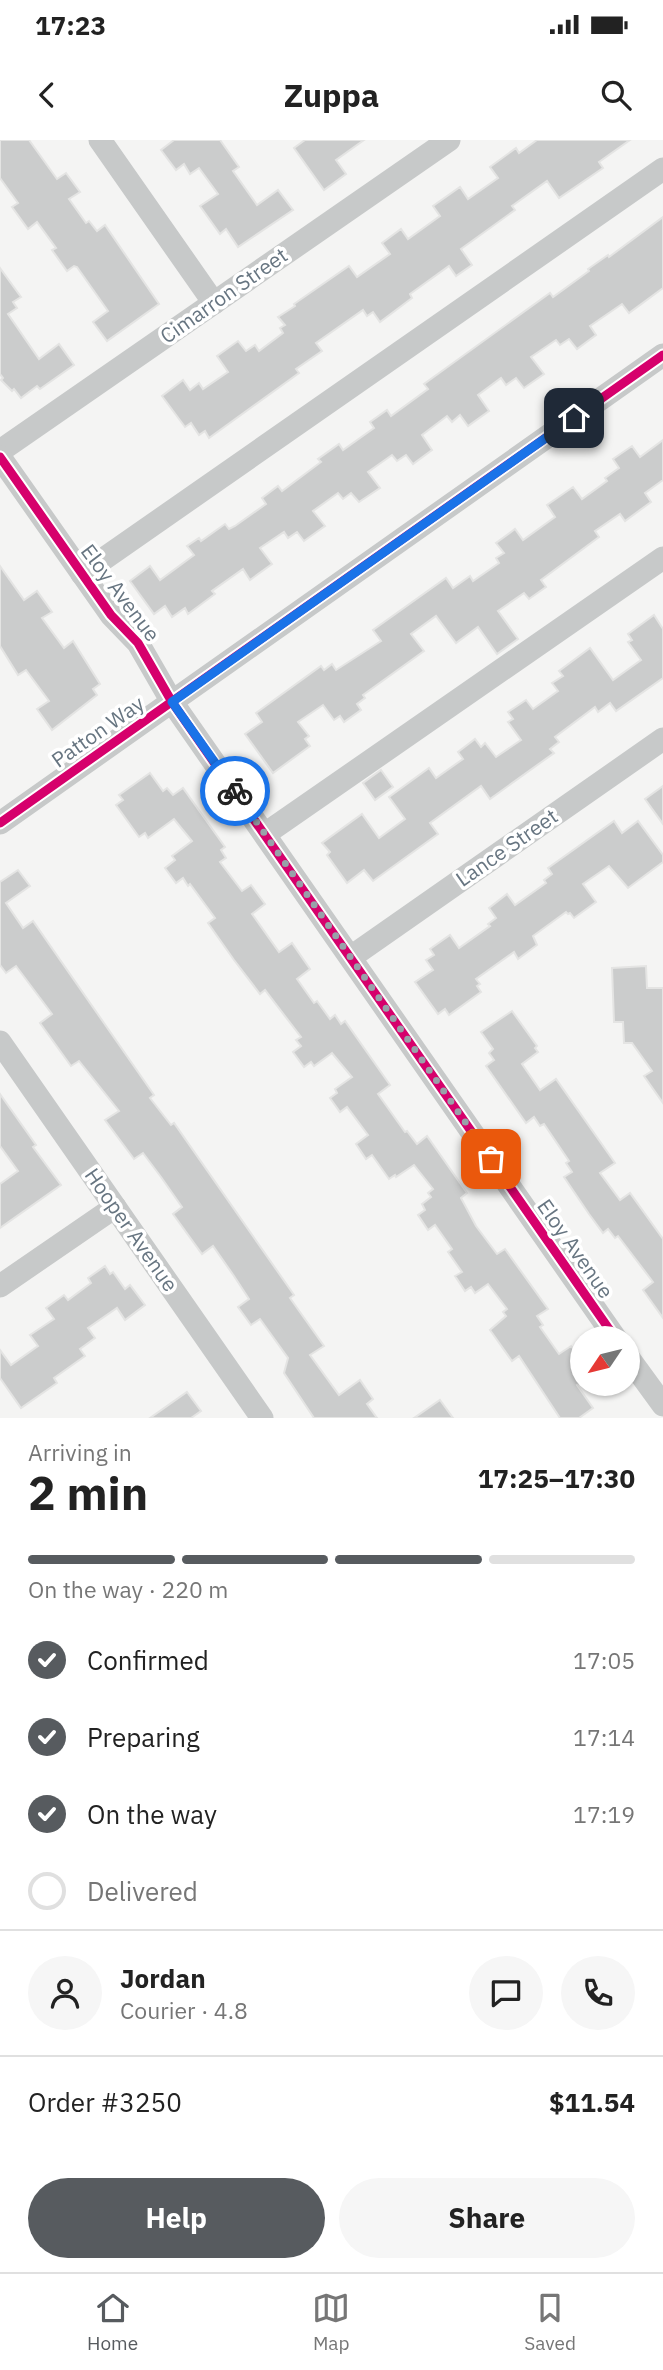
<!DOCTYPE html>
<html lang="en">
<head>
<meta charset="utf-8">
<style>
	body { margin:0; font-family:"IBM Plex Sans",sans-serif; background:#f6f6f6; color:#222; height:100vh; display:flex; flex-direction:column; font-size:26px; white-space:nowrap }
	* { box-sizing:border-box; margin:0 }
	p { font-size:23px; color:#767676 }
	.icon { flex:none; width:38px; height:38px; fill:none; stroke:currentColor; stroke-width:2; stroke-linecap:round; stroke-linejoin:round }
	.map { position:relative; height:1278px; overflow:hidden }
	.panel { display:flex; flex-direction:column; background:#fff; flex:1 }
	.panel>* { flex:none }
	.needle { width:46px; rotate:235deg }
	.buttons { position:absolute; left:570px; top:1186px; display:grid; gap:14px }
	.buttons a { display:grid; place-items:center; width:70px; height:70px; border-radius:50%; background:#fff; box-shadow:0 2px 5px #0004; font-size:35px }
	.pin { position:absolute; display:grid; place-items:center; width:60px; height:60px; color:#fff; margin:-30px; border-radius:14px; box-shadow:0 4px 10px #0006 }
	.courier { position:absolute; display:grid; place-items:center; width:70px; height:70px; margin:-35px; border:5px solid #1a73e8; border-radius:50%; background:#fff; color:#222; box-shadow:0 2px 9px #0007 }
	.headline em { font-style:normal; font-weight:800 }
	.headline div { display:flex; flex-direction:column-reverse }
	.headline { display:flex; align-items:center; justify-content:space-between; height:119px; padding:0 28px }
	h1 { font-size:46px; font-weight:800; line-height:52px }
	.bar { display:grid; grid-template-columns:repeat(4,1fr); gap:10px 7px; align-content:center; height:84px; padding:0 28px }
	.bar i { height:9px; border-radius:5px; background:#e0e0e0 }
	.bar .on { background:#575b5f }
	.bar p { grid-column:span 4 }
	.line { display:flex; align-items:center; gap:18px; padding:0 28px; border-top:2px solid #e0e0e0 }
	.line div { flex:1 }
	.round { display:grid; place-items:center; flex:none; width:74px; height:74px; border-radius:37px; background:#f6f6f6 }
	ol { padding:0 28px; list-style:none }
	li { display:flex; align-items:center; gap:21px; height:77px }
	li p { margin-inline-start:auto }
	li .icon { padding:7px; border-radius:50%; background:#575b5f; color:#fff; stroke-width:4 }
	li:last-child { color:#767676 }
	li i { width:38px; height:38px; border:4px solid #e0e0e0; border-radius:50% }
	.cta { display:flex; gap:14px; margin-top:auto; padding:14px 28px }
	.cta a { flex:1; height:80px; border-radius:42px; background:#575b5f; color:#fff; font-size:28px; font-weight:800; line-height:80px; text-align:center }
	.cta a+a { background:#f6f6f6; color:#222 }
	.status { display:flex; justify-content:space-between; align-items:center; height:49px; padding:0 35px; background:#fff; direction:ltr }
	.status svg { height:19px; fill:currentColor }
	header { display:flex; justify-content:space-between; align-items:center; height:91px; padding:0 28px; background:#fff; font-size:32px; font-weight:800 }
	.dock { display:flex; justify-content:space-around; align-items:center; height:98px; border-top:2px solid #e0e0e0; background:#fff; font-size:19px; color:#767676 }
	.dock a { display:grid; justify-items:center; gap:4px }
	.dock .on { color:#575b5f }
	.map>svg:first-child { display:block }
	.building { fill:#cbcccc; stroke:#e4e4e3; stroke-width:2 }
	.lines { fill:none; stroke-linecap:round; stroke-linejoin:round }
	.minor { stroke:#c7c9c9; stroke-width:23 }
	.cycleway-casing { stroke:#fff; stroke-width:13 }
	.cycleway { stroke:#d6006c; stroke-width:9 }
	.done { stroke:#98a1a9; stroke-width:7; stroke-dasharray:0 12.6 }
	.route { stroke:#1a73e8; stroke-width:9 }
	.labels { text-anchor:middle; stroke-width:7; stroke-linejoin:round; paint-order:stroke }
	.street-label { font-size:21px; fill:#677581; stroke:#fff }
</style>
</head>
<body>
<div class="status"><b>17:23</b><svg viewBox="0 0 49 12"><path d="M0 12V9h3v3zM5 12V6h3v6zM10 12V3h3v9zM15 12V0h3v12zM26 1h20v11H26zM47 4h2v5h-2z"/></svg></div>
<header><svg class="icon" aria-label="back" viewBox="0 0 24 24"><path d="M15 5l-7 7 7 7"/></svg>Zuppa<svg class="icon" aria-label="search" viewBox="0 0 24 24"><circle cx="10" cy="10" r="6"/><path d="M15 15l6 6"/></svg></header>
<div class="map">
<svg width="663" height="1278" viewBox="0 0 663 1278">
	<rect width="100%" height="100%" fill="#f4f4f3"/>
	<g class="building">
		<polygon points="0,0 29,0 57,39 66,33 80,52 69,59 86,83 89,81 97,91 105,85 159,164 107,201 93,182 108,171 77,127 74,126 67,131 52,110 56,108 37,82 28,89 12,67 18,63 0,38"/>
		<polygon points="174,0 220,0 239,27 233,31 257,65 278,50 293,70 238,107 226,89 220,94 200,66 218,54 199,28 190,34 184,24 176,30 161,10"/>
		<polygon points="305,0 364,0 336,20 346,34 324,50 294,8"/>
		<polygon points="537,0 630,0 599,22 603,28 559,58 547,41 512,66 515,70 461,109 472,125 456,136 449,126 410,154 412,158 380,182 373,172 367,176 363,170 316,203 322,211 296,229 299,233 209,298 205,291 199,295 191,283 185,287 162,256 183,240 190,250 199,243 203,249 228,232 217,216 238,201 246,211 255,205 259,211 283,193 280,188 285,185 278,177 295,166 294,164 349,126 357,137 390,114 382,103 401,89 408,99 440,76 433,66 460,47 468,59 498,38 490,27 516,8 519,13"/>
		<polygon points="663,77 663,148 629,173 622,164 590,186 596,195 577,209 569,199 560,205 556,200 531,217 544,234 524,248 516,238 506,245 501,238 478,255 489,271 468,286 460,275 452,282 447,276 422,295 432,310 413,324 406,315 397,321 392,315 368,332 380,348 359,362 351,353 343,359 338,353 313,371 325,386 304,401 297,392 288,398 284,392 260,408 272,424 250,440 243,429 212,451 215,454 188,474 185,468 172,477 165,466 154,474 130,441 150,426 160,440 194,415 187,406 199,398 201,401 225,384 229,389 235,386 266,364 262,358 278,346 282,351 321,322 318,319 339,304 343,310 374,288 370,282 387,270 391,276 428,249 424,244 550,153 553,157 589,131 588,129 608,115 609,117"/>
		<polygon points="0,128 21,157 13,162 17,168 8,174 39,219 59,204 74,225 40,249 37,246 21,258 14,249 12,251 1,240 3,238 0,234"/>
		<polygon points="663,300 663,340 645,353 651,362 625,381 620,374 595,391 599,397 541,440 546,447 529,459 524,453 498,471 518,499 497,514 478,487 456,503 436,476 411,494 424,511 363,555 365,558 357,564 361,570 344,582 340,576 334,580 323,565 298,582 309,596 305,599 310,606 273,633 245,594 262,582 256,573 321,526 324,530 332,524 336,530 381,501 373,490 446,438 453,448 470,436 473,441 499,423 496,418 504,413 496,403 515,389 523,400 555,377 547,365 573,347 582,359 607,341 605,338 619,328 613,319 632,306 640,317"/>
		<polygon points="0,426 24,460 37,451 52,472 42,478 64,508 73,501 100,544 93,549 97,555 52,590 37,569 49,561 26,530 18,535 0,506"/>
		<polygon points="654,475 663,489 663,538 616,571 610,563 598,572 595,567 555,597 559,602 550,609 554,613 490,659 481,646 430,683 438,694 373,741 364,730 347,743 327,715 330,712 322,703 362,674 379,698 405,679 389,657 429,628 436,638 463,619 458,612 475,599 481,607 485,603 496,617 521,600 508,582 513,579 508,572 526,560 533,569 558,551 552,543 563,536 559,531 590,508 613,540 641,520 628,502 632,500 628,494"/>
		<polygon points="381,630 393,647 375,660 363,643"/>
		<polygon points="150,633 163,651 167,648 173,655 183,648 225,707 221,710 226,718 220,722 242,751 251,745 265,764 252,774 279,812 292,803 310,829 297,839 314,863 317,861 330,879 335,875 341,884 345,881 390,945 378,954 405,992 407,991 417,1004 427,996 467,1053 461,1058 476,1086 497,1114 505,1109 548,1169 537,1176 543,1185 540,1187 559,1214 571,1206 583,1222 576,1227 583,1236 583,1241 577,1245 593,1268 579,1278 560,1278 519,1216 512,1221 490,1190 506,1176 503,1172 507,1169 488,1144 475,1153 471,1147 465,1151 455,1136 462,1132 448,1112 452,1109 435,1085 428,1090 418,1075 425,1070 422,1064 431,1057 428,1053 433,1049 414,1025 396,1037 395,1035 389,1039 372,1015 366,1019 356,1004 368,995 347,967 340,972 330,958 337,953 335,949 352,937 332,913 314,926 311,922 304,927 293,912 301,906 296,900 301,897 265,850 260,854 234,820 208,783 215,778 190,744 188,746 183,738 176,743 165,728 175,720 172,716 192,701 174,679 148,698 145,693 139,697 116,665 123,660 119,655"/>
		<polygon points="663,646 663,684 645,659"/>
		<polygon points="614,681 622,693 638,681 663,715 663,722 628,748 609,726 583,744 596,762 574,778 570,773 568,774 566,772 533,796 537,805 518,819 514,812 476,839 480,844 477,846 481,852 449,875 445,869 438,874 415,842 433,830 426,820 434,815 430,809 450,795 459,808 490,786 488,784 496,778 489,768 507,754 515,765 546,743 544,740 552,734 548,728"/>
		<polygon points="18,730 30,746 6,763 23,788 33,781 154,955 150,958 171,985 174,983 294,1155 290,1158 324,1206 310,1215 339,1255 360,1240 373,1259 367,1264 377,1278 314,1278 284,1233 288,1218 260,1179 251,1185 238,1167 249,1159 234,1136 213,1106 202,1114 173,1074 182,1067 161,1037 143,1013 134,1019 105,980 119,971 79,921 71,926 40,883 52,874 16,826 6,833 0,825 0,742"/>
		<polygon points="646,826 647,848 663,848 663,963 644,936 652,931 632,903 624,903 623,882 614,882 612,828"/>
		<polygon points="512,871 537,906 535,908 538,912 522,924 540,950 556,939 615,1023 600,1033 620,1060 630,1053 663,1099 663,1178 643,1150 653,1142 618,1096 615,1098 608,1089 603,1093 589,1074 564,1037 572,1032 566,1023 569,1021 544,984 540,986 534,977 526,983 486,926 494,920 489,913 493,909 481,892"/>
		<polygon points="0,954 36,1005 33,1007 61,1045 0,1088 0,1044 18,1031 0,1006"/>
		<polygon points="105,1126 110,1134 113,1132 125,1149 130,1145 145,1165 125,1180 117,1168 88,1188 95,1198 80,1209 85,1216 54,1238 57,1243 21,1268 0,1238 0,1210 11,1225 38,1206 30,1195 54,1179 46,1168 64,1155 68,1160 91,1143 88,1138"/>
		<polygon points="187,1252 201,1271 191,1278 150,1278"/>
		<polygon points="440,1260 453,1278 414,1278"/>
	</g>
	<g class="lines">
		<g class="minor">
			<polyline points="100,0 214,163"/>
			<polyline points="0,311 449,0"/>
			<polyline points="0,317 111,475 138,503 172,562 616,1199"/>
			<polyline points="82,434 663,29"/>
			<polyline points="0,683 663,215"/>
			<polyline points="265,694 663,418"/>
			<polyline points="351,817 663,599"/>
			<polyline points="0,902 262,1278"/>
			<polyline points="0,1146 115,1067"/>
			<polyline points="628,1217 663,1265"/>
		</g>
		<g class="cycleway-casing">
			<g id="cycleway">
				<polyline points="0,317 111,475 138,503 172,562 616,1199"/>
				<polyline points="0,683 663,215"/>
			</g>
		</g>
		<use href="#cycleway" class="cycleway"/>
	</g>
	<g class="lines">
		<polyline class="done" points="235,651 491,1019"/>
		<polyline class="route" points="235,651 172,562 574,278"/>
	</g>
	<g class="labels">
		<g class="street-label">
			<text transform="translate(224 156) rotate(-35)" y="7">Cimarron Street</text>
			<text transform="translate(120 453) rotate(53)" y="7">Eloy Avenue</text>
			<text transform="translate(98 592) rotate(-35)" y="7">Patton Way</text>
			<text transform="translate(507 708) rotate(-35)" y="7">Lance Street</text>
			<text transform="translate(131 1090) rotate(55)" y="7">Hooper Avenue</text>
			<text transform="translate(575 1109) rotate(55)" y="7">Eloy Avenue</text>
		</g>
	</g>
</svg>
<div class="buttons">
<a><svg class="needle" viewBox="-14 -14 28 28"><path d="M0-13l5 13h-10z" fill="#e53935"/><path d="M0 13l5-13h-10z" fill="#767676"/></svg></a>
</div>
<div class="pin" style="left:491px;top:1019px;background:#ea580c"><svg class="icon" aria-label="bag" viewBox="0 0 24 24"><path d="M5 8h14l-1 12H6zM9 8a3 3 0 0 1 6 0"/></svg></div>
<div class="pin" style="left:574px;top:278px;background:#1f2937"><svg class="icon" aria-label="home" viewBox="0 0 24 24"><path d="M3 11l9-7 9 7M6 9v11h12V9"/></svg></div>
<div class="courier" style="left:235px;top:651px"><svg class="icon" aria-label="bike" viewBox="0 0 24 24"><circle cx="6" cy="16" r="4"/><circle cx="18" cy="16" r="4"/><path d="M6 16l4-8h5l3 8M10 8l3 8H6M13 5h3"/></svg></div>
</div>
<section class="panel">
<div class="headline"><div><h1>2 min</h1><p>Arriving in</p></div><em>17:25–17:30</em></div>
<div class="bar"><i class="on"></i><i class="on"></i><i class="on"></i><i></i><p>On the way · 220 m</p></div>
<ol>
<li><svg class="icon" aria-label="check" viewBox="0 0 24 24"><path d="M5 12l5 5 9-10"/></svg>Confirmed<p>17:05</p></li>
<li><svg class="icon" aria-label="check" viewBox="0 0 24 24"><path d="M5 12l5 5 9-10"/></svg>Preparing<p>17:14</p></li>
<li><svg class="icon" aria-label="check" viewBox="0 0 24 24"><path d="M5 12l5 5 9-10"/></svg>On the way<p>17:19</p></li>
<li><i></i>Delivered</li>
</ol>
<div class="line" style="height:126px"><a class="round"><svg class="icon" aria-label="person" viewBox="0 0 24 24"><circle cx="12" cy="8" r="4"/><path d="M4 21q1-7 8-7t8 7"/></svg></a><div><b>Jordan</b><p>Courier · 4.8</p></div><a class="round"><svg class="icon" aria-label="chat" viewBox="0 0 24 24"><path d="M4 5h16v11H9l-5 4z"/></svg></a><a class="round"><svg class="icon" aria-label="phone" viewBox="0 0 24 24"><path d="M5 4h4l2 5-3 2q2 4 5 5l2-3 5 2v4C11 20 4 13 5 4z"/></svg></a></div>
<div class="line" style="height:91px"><div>Order #3250</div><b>$11.54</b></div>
<div class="cta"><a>Help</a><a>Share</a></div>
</section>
<nav class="dock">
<a class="on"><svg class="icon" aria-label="home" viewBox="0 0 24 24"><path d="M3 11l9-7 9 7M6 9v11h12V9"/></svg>Home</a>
<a><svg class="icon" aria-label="map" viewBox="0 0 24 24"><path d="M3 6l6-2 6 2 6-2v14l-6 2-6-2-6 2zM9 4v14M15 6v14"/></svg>Map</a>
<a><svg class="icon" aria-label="saved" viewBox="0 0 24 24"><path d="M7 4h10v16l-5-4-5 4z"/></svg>Saved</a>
</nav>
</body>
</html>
